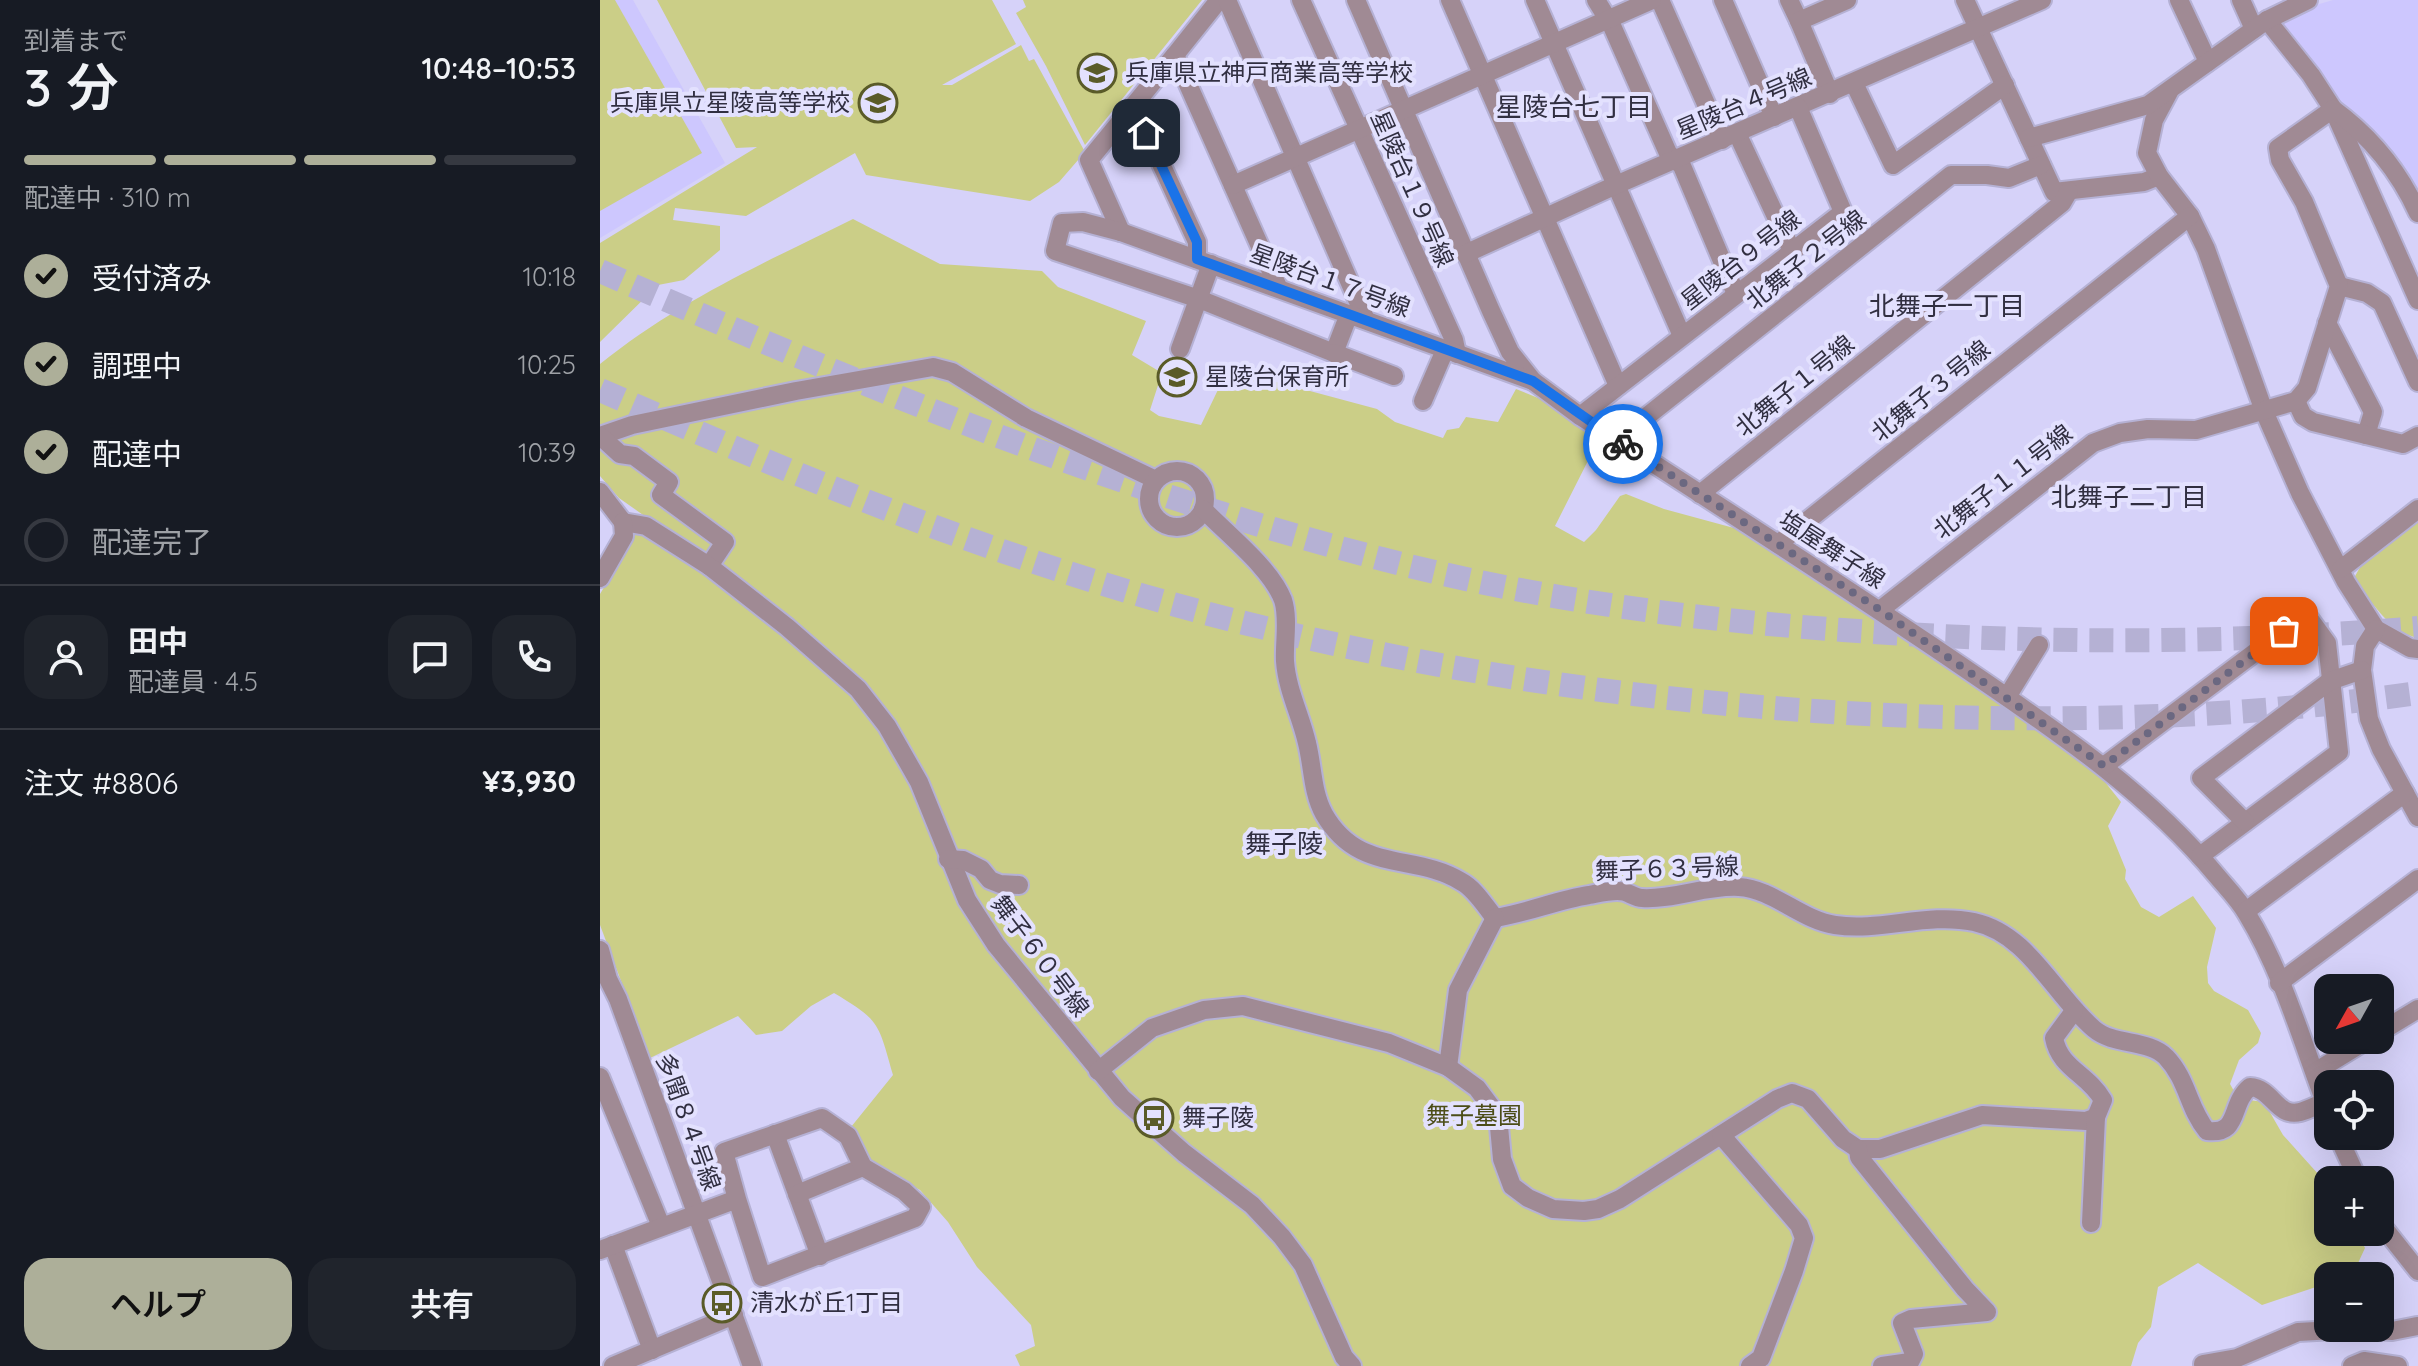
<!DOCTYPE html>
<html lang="ja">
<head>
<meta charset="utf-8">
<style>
	body { margin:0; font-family:Quicksand,"Noto Sans JP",sans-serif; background:#20242c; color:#f1f3f6; height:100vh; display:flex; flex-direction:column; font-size:30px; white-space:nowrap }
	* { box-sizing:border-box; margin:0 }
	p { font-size:26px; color:#9ea1a6 }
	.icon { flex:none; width:44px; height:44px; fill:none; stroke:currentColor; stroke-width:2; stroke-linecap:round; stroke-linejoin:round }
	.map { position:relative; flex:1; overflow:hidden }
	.details { display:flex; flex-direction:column; background:#171b24; width:600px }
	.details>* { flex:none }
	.needle { width:52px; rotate:230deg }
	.buttons { position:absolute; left:1714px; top:974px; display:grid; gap:16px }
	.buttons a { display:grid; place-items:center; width:80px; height:80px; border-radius:16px; background:#171b24; box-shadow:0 8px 32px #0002; font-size:40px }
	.pin { position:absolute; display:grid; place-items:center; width:68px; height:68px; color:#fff; margin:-34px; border-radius:16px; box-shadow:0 4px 12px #0006 }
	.courier { position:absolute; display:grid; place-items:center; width:80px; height:80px; margin:-40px; border:6px solid #1a73e8; border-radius:50%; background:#fff; color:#222; box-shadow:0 2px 10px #0007 }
	.headline em { font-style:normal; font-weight:600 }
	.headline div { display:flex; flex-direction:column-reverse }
	.headline { display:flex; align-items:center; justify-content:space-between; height:136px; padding:0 24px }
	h1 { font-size:52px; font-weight:600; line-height:60px }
	.bar { display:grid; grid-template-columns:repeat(4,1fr); gap:12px 8px; align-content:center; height:96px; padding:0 24px }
	.bar i { height:10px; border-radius:6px; background:#363941 }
	.bar .current { background:#adaf99 }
	.bar p { grid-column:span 4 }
	.line { display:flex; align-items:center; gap:20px; padding:0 24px; border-top:2px solid #363941 }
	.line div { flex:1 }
	.round { display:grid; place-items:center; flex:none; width:84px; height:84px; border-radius:24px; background:#20242c }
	ol { padding:0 24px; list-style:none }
	li { display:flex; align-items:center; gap:24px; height:88px }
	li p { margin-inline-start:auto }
	li .icon { padding:8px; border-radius:50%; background:#adaf99; color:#111; stroke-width:4 }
	li:last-child { color:#9ea1a6 }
	li i { width:44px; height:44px; border:4px solid #363941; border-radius:50% }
	.primary-button { display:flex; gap:16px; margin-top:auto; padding:16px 24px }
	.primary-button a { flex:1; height:92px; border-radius:24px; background:#adaf99; color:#111; font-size:32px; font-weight:600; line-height:92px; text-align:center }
	.primary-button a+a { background:#20242c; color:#f1f3f6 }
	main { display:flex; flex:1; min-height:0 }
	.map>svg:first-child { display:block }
	.built { fill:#cdc7fe }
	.green { fill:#cbce87 }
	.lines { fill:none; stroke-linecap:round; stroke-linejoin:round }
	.highway-tunnel { stroke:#b5b1d4; stroke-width:24; stroke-dasharray:24 12; stroke-linecap:butt }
	.minor-casing { stroke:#b5b1d4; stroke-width:22 }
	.minor { stroke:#a08a94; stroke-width:18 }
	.done { stroke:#6b6881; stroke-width:8; stroke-dasharray:0 14.4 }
	.route { stroke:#1a73e8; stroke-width:10 }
	.labels { text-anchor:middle; stroke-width:8; stroke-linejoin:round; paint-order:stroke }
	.poi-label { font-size:24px; fill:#312f41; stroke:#e3e1fe; text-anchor:start }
	.street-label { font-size:24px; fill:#312f41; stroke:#e3e1fe }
	.park-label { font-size:24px; fill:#4c4d18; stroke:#e3e1fe }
	.neighbourhood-label { font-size:26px; fill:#312f41; stroke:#e3e1fe }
</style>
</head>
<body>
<main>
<section class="details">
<div class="headline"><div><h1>3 分</h1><p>到着まで</p></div><em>10:48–10:53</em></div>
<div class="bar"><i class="current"></i><i class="current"></i><i class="current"></i><i></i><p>配達中 · 310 m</p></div>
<ol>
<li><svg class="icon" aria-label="check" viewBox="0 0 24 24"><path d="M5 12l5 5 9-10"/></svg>受付済み<p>10:18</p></li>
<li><svg class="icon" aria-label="check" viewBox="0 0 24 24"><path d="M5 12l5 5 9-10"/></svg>調理中<p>10:25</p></li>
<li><svg class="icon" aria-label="check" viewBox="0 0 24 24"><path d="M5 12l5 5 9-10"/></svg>配達中<p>10:39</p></li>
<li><i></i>配達完了</li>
</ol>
<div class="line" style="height:144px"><a class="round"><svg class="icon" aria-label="person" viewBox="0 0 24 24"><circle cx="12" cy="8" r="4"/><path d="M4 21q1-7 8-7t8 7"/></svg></a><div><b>田中</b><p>配達員 · 4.5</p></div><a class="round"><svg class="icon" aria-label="chat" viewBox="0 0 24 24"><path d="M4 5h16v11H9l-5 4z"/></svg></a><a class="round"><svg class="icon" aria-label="phone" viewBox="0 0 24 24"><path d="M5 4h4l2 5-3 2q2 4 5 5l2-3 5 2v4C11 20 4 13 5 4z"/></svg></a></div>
<div class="line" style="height:104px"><div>注文 #8806</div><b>¥3,930</b></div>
<div class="primary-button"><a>ヘルプ</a><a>共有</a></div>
</section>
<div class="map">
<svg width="1818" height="1366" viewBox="0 0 1818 1366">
	<rect width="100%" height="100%" fill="#d6d2f9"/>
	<g class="built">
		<polygon points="0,0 33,0 125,163 0,238"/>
		<polygon points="1733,0 1818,0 1818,203 1805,179 1680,28 1680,21 1696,11"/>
	</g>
	<g class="green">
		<polygon points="0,0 15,0 102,153 0,211"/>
		<polygon points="57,0 392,0 416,44 342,85 352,85 421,45 429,61 434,59 485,152 459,182 430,201 266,175 255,153 146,216 75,208 73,220 120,226 120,250 84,280 58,285 0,342 0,243 157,147 136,148"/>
		<polygon points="423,0 602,0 485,145 446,66 416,13 426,7"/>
		<path d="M253 219 340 264 442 271 458 287 546 321 532 355 562 373 550 410 559 416 601 425 628 369 777 409 795 422 843 438 847 430 859 428 866 417 898 422 916 389 948 402 1000 437 955 526 984 542 996 530 1020 496 1026 494 1064 509 1156 534 1493 767 1521 802 1508 826 1526 870 1525 879 1541 907 1559 917 1593 896 1616 928 1607 967 1608 983 1614 991 1648 1010 1661 1033 1658 1043 1639 1060 1630 1084 1643 1107 1649 1100 1664 1102 1683 1135 1728 1185V1232H1757L1765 1248 1753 1274 1728 1276V1283L1662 1305 1598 1263 1558 1287 1551 1327 1538 1343 1531 1366H420L415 1355 435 1346 431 1325 377 1267 348 1222 320 1190 268 1162 251 1127 293 1075C278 1023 281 1021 234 993L211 1006 182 1031 156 1035 138 1016 50 1058 0 925V594L46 517 19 498 0 476V364C80 300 162 264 253 219Z"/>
		<path d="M1818 520V638C1789 632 1770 600 1754 578L1763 562Z"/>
	</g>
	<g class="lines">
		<g class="highway-tunnel">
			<path d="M0 271C253 382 510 489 778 558 930 598 1087 619 1243 630 1435 644 1626 644 1818 628"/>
			<path d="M0 390C178 468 357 542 544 596 773 662 1009 699 1247 713 1437 723 1628 720 1818 693"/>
		</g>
		<g class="minor-casing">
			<g id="minor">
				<polyline points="619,0 575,55 678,287"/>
				<polyline points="627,0 766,320"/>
				<polyline points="701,0 854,340 857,354"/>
				<path d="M756 0 891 311 910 352 933 381 980 416C1107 498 1235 580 1360 665 1452 728 1545 789 1617 876 1627 888 1639 900 1647 914 1683 973 1703 1045 1728 1110"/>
				<polyline points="850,0 1018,386"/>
				<polyline points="935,0 1082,336"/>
				<polyline points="996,0 1012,26 1068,153 1082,166 1136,294"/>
				<polyline points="1060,0 1122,140"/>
				<polyline points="1123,0 1174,117"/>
				<polyline points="1189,0 1199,21"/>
				<polyline points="1365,0 1454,192 1544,182 1559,176"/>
				<polyline points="1579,0 1608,62"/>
				<polyline points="1641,0 1654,29"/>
				<polyline points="1667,20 1711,75 1733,109 1818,300"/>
				<polyline points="1254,83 1293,165 1405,85"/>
				<polyline points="1569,92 1554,120 1547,153 1559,176 1590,216 1606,249 1664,411 1700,493 1746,582 1776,629 1810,648 1818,649"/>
				<polyline points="1230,94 1199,21 1247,0"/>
				<polyline points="534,105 597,242 597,259"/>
				<polyline points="1137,133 1192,251"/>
				<polyline points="1429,138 1548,105 1667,20 1708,0"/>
				<polyline points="633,185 1052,0"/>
				<polyline points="521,232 489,160 575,55"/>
				<polyline points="865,254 1016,185 1442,0"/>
				<polyline points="1739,286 1767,293 1782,303 1818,382"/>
				<polyline points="749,314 734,353 599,299 455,251 462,223 483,222 521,232 933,381"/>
				<polyline points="1727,323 1773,412 1766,435"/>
				<polyline points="580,349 611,264"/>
				<polyline points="734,353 794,376"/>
				<polyline points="823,401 845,350"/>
				<polyline points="1696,401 1703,416 1713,422 1803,444 1818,436"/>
				<polyline points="980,416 1243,212 1198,107"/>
				<polyline points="0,436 32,425 196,391 333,367 352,372 426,418 556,480"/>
				<polyline points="0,436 20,454 34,456 69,482 61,495 125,542 109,566"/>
				<polyline points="1017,440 1351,175 1387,175 1409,178 1441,165"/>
				<circle cx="577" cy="499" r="28"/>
				<polyline points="0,492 23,522"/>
				<polyline points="1100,494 1462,203 1469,191"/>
				<path d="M603 509C627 534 671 568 683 600 689 618 684 643 685 661 687 690 701 716 707 743 713 767 712 792 724 814 759 875 814 852 862 882 875 889 885 906 895 918"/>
				<polyline points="23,522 46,526 109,566 187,627 258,689 287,726 319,782 367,900 396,945 522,1098 584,1153 652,1205 682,1237 703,1265 744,1357 752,1366"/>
				<polyline points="1178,544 1590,216"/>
				<polyline points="1741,569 1818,509"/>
				<polyline points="0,578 24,536 23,522"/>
				<path d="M1280 610 1493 443 1520 433 1548 429 1596 430 1696 401 1707 388 1739 286 1704 202 1680 160 1678 148 1733 109C1770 136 1799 171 1818 213"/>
				<polyline points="1776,629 1765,646 1762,670 1769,719 1781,749 1818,817"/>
				<polyline points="1407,697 1439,645"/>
				<polyline points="1504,766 1706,614 1727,643 1739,752 1600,856"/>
				<polyline points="1645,822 1601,778 1730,681 1762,670"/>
				<polyline points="348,859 363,860 381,869 390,880 400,884 419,885"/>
				<polyline points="1646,911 1805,793"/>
				<path d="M895 918C927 913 957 900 989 895 1000 893 1015 889 1025 892 1031 894 1036 898 1042 898 1074 900 1106 885 1139 887 1173 889 1201 920 1235 925 1281 932 1327 912 1374 922 1429 934 1453 994 1494 1029 1514 1046 1548 1039 1566 1057 1588 1080 1588 1108 1607 1131 1641 1135 1629 1104 1650 1087 1672 1088 1677 1118 1700 1112 1708 1110 1717 1105 1725 1102"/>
				<polyline points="0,950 8,979 18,999 152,1366"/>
				<polyline points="1679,983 1818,879"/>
				<polyline points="1780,1032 1818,1009"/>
				<polyline points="848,1067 858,990 895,918"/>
				<path d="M498 1071 552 1028 604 1010 643 1006 789 1043 848 1067 877 1088 898 1116 902 1159 912 1186 928 1198 953 1209 984 1211 998 1209 1020 1199 1177 1099 1192 1093 1208 1099 1243 1139 1258 1149H1280L1382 1115 1486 1121 1496 1117 1503 1100C1487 1073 1460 1069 1454 1038L1474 1011"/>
				<polyline points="1715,1072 1767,1040"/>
				<polyline points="0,1077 61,1226"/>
				<polyline points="175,1134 220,1256"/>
				<polyline points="1121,1135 1199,1225 1204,1238 1194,1271 1161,1358 1150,1366"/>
				<polyline points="1738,1136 1758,1180"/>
				<polyline points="1258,1149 1259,1157 1365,1289 1387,1312 1311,1319 1302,1323 1314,1354 1310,1362 1282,1366"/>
				<polyline points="197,1194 263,1167"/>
				<polyline points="1491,1223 1496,1117"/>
				<polyline points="1780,1223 1818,1271"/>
				<polyline points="13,1245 52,1350"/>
				<polyline points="0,1250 137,1199 124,1152 222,1118 248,1136 263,1167 304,1191 321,1207 315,1218 162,1277 137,1199"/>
				<polyline points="1603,1364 1637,1358 1698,1332 1753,1329 1792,1331 1817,1326"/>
				<polyline points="13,1366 134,1315"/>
				<polyline points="1752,1366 1764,1361 1798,1366"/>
			</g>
		</g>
		<use href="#minor" class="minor"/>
	</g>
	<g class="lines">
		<polyline class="done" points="1023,444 1280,610 1504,766 1684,631"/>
		<polyline class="route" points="546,133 597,242 597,259 933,381 1023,444"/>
	</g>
	<defs>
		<g id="school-ring" transform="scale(2)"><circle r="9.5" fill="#e3e1fe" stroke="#5a5b28" stroke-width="1.5"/><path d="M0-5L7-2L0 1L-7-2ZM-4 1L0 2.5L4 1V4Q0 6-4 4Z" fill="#5a5b28"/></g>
		<g id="bus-ring" transform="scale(2)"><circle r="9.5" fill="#e3e1fe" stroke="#5a5b28" stroke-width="1.5"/><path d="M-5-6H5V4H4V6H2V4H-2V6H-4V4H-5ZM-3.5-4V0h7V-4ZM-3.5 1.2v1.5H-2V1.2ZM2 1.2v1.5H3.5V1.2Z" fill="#5a5b28"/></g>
	</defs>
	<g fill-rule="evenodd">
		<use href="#school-ring" x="497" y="73"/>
		<use href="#school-ring" x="278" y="103"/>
		<use href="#school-ring" x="577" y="377"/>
		<use href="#bus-ring" x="554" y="1118"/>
		<use href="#bus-ring" x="122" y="1303"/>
	</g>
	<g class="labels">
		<g class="poi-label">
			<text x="525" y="81">兵庫県立神戸商業高等学校</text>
			<text x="250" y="111" text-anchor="end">兵庫県立星陵高等学校</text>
			<text x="605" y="385">星陵台保育所</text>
			<text x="582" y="1126">舞子陵</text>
			<text x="150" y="1311">清水が丘1丁目</text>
		</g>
		<g class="street-label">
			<text transform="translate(1144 104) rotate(-23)" y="8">星陵台４号線</text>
			<text transform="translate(812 189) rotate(66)" y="8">星陵台１９号線</text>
			<text transform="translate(1141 260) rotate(-38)" y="8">星陵台９号線</text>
			<text transform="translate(1206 260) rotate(-38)" y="8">北舞子２号線</text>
			<text transform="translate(730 281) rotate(20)" y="8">星陵台１７号線</text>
			<text transform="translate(1195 386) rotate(-39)" y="8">北舞子１号線</text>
			<text transform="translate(1331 391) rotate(-39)" y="8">北舞子３号線</text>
			<text transform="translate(1403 482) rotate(-38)" y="8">北舞子１１号線</text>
			<text transform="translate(1232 550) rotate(33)" y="8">塩屋舞子線</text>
			<text transform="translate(1067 869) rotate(-2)" y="8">舞子６３号線</text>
			<text transform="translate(440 956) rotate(53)" y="8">舞子６０号線</text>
			<text transform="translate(88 1122) rotate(70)" y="8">多聞８４号線</text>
		</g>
		<g class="park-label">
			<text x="874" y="1124">舞子墓園</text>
		</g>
		<g class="neighbourhood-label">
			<text x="974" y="116">星陵台七丁目</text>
			<text x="1347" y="315">北舞子一丁目</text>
			<text x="1529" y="506">北舞子二丁目</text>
			<text x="684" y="853">舞子陵</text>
		</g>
	</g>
</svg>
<div class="buttons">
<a><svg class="needle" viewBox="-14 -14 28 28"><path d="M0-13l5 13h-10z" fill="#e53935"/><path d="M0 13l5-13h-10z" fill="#9ea1a6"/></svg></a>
<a><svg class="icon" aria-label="locate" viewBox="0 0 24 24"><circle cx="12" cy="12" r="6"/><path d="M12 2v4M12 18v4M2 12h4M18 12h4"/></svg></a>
<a>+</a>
<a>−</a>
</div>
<div class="pin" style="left:1684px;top:631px;background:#ea580c"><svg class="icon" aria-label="bag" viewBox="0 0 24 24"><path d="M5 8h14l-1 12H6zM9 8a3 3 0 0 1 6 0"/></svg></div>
<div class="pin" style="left:546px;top:133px;background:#1f2937"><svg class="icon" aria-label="home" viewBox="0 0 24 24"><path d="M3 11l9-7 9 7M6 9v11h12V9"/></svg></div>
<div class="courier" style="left:1023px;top:444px"><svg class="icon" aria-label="bike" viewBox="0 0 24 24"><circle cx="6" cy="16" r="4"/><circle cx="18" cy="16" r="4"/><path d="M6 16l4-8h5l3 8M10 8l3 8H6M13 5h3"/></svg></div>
</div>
</main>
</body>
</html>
